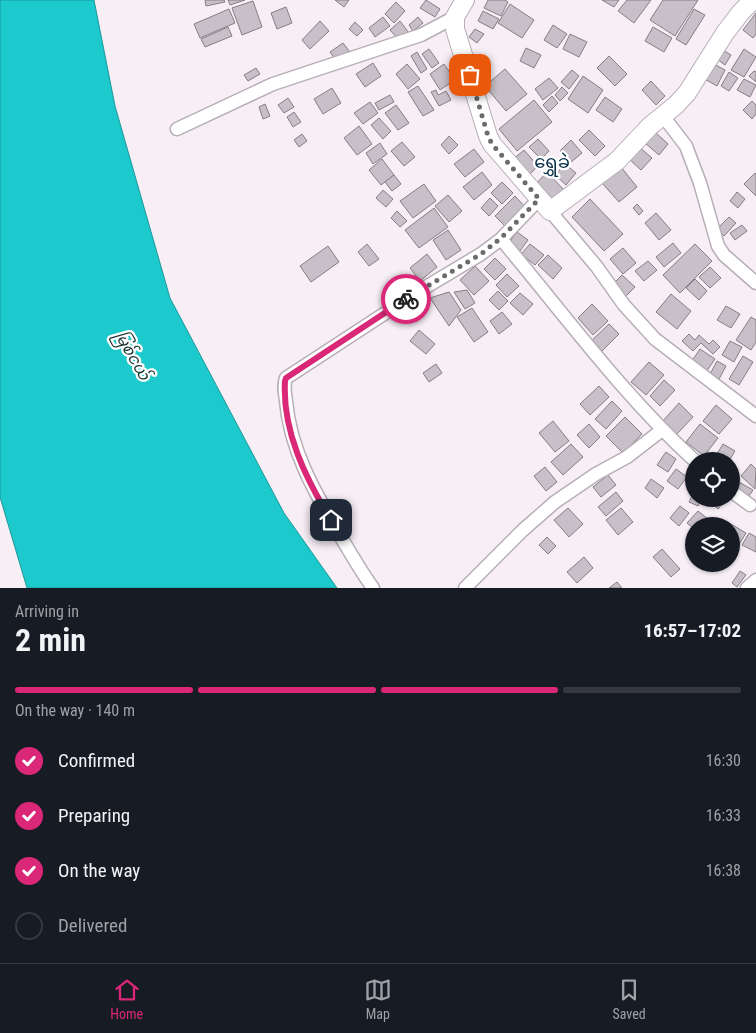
<!DOCTYPE html>
<html lang="en">
<head>
<meta charset="utf-8">
<style>
	body { margin:0; font-family:"Roboto Condensed","Noto Sans Myanmar",sans-serif; background:#242831; color:#f1f3f6; height:100vh; display:flex; flex-direction:column; font-size:19px; white-space:nowrap }
	* { box-sizing:border-box; margin:0 }
	p { font-size:16px; color:#9ea1a6 }
	.icon { flex:none; width:28px; height:28px; fill:none; stroke:currentColor; stroke-width:2; stroke-linecap:round; stroke-linejoin:round }
	.map { position:relative; height:588px; overflow:hidden }
	.sheet { display:flex; flex-direction:column; background:#171b24; flex:1 }
	.sheet>* { flex:none }
	.fabs { position:absolute; left:685px; top:452px; display:grid; gap:10px }
	.fabs a { display:grid; place-items:center; width:55px; height:55px; border-radius:50%; background:#171b24; box-shadow:0 1px 4px #0004; font-size:25px }
	.pin { position:absolute; display:grid; place-items:center; width:42px; height:42px; color:#fff; margin:-21px; border-radius:10px; box-shadow:0 2px 8px #0006 }
	.courier { position:absolute; display:grid; place-items:center; width:50px; height:50px; margin:-25px; border:4px solid #db2777; border-radius:50%; background:#fff; color:#222; box-shadow:0 1px 6px #0007 }
	.head em { font-style:normal; font-weight:700 }
	.head div { display:flex; flex-direction:column-reverse }
	.head { display:flex; align-items:center; justify-content:space-between; height:85px; padding:0 15px }
	h1 { font-size:32px; font-weight:700; line-height:38px }
	.bar { display:grid; grid-template-columns:repeat(4,1fr); gap:8px 5px; align-content:center; height:60px; padding:0 15px }
	.bar i { height:6px; border-radius:4px; background:#363941 }
	.bar .current { background:#db2777 }
	.bar p { grid-column:span 4 }
	ol { padding:0 15px; list-style:none }
	li { display:flex; align-items:center; gap:15px; height:55px }
	li p { margin-inline-start:auto }
	li .icon { padding:5px; border-radius:50%; background:#db2777; color:#fff; stroke-width:4 }
	li:last-child { color:#9ea1a6 }
	li i { width:28px; height:28px; border:2px solid #363941; border-radius:50% }
	.tabs { display:flex; justify-content:space-around; align-items:center; height:70px; border-top:1px solid #363941; background:#171b24; font-size:14px; color:#9ea1a6 }
	.tabs a { display:grid; justify-items:center; gap:2px }
	.tabs .current { color:#db2777 }
	.map>svg:first-child { display:block }
	.water { fill:#1cc9cc; stroke:#1e9799 }
	.building { fill:#c8c0c8; stroke:#867e85 }
	.lines { fill:none; stroke-linecap:round; stroke-linejoin:round }
	.street-casing { stroke:#b7afb7; stroke-width:15 }
	.secondary-casing { stroke:#b7afb7; stroke-width:20 }
	.street { stroke:#fff; stroke-width:12 }
	.secondary { stroke:#fff; stroke-width:18 }
	.done { stroke:#6e696d; stroke-width:5; stroke-dasharray:0 9 }
	.route { stroke:#db2777; stroke-width:6 }
	.labels { text-anchor:middle; stroke-width:4.5; stroke-linejoin:round; paint-order:stroke }
	.water-label { font-size:16px; font-style:italic; fill:#1b3535; stroke:#fff }
	.quarter-label { font-size:18px; fill:#093048; stroke:#fff }
</style>
</head>
<body>
<div class="map">
<svg width="756" height="588" viewBox="0 0 756 588">
	<rect width="100%" height="100%" fill="#f7eef6"/>
	<polygon class="water" points="0,0 94,0 115,106 170,298 284,513 337,588 27,588 0,497"/>
	<g class="building">
		<polygon points="205,0 224,0 225,2 206,6"/>
		<polygon points="228,0 245,0 230,5"/>
		<polygon points="335,0 349,0 344,7"/>
		<polygon points="426,0 440,9 435,17 420,8"/>
		<polygon points="488,0 505,0 508,2 501,16 484,8"/>
		<polygon points="602,0 619,0 614,7"/>
		<polygon points="627,0 651,0 634,23 618,11"/>
		<polygon points="663,0 698,0 675,36 650,20"/>
		<polygon points="253,1 262,27 242,35 232,8"/>
		<polygon points="396,2 405,11 394,23 385,14"/>
		<polygon points="510,4 534,20 522,38 498,23"/>
		<polygon points="286,7 292,23 277,29 271,13"/>
		<polygon points="229,9 235,23 200,38 194,24"/>
		<polygon points="694,9 705,15 686,45 676,39"/>
		<polygon points="483,11 499,19 493,29 478,21"/>
		<polygon points="756,13 756,34 753,38 743,30"/>
		<polygon points="383,17 390,26 375,37 369,28"/>
		<polygon points="418,17 423,23 413,31 409,25"/>
		<polygon points="320,21 329,31 310,49 302,40"/>
		<polygon points="400,21 409,33 400,41 390,30"/>
		<polygon points="355,22 363,30 357,36 349,29"/>
		<polygon points="553,25 567,34 557,48 544,40"/>
		<polygon points="228,27 232,36 205,47 201,39"/>
		<polygon points="653,27 672,38 664,52 645,41"/>
		<polygon points="475,29 484,34 477,43 469,37"/>
		<polygon points="570,34 587,42 579,57 563,49"/>
		<polygon points="343,43 350,52 337,62 330,52"/>
		<polygon points="526,48 541,55 534,68 520,61"/>
		<polygon points="429,49 439,63 432,68 422,54"/>
		<polygon points="744,49 756,57 744,77 731,70"/>
		<polygon points="723,50 731,55 725,65 717,59"/>
		<polygon points="417,52 427,69 421,73 411,56"/>
		<polygon points="609,56 627,74 615,86 597,68"/>
		<polygon points="710,62 725,70 717,86 701,77"/>
		<polygon points="373,63 381,76 365,87 356,74"/>
		<polygon points="407,64 420,79 408,89 396,74"/>
		<polygon points="444,64 455,80 440,90 430,74"/>
		<polygon points="256,68 260,74 248,81 244,75"/>
		<polygon points="505,69 527,94 506,111 485,86"/>
		<polygon points="572,70 579,76 569,89 561,82"/>
		<polygon points="754,71 756,72 756,82 749,76"/>
		<polygon points="729,72 738,78 729,91 721,86"/>
		<polygon points="583,76 603,90 588,113 568,99"/>
		<polygon points="549,78 558,88 543,100 535,89"/>
		<polygon points="744,79 756,85 750,97 737,90"/>
		<polygon points="651,81 665,96 656,105 642,90"/>
		<polygon points="418,86 434,110 423,116 408,92"/>
		<polygon points="562,87 568,93 560,101 555,95"/>
		<polygon points="332,88 341,103 323,114 314,99"/>
		<polygon points="436,90 438,95 446,91 451,100 439,106 431,92"/>
		<polygon points="390,95 394,102 379,110 375,103"/>
		<polygon points="552,96 558,103 549,112 543,105"/>
		<polygon points="605,97 622,109 613,122 596,110"/>
		<polygon points="288,98 294,107 284,113 278,105"/>
		<polygon points="534,100 552,122 517,151 499,129"/>
		<polygon points="752,101 756,105 756,114 752,119 743,110"/>
		<polygon points="370,102 378,113 363,124 354,113"/>
		<polygon points="265,104 270,116 263,119 259,107"/>
		<polygon points="396,105 409,123 398,130 385,113"/>
		<polygon points="294,112 301,122 293,127 287,117"/>
		<polygon points="379,118 391,131 383,139 371,125"/>
		<polygon points="359,126 372,144 357,155 344,138"/>
		<polygon points="589,130 605,146 595,156 579,140"/>
		<polygon points="655,132 668,144 659,155 645,143"/>
		<polygon points="302,134 307,141 299,147 294,140"/>
		<polygon points="449,136 458,145 449,154 441,145"/>
		<polygon points="538,139 549,151 541,159 529,147"/>
		<polygon points="571,140 582,153 570,163 560,151"/>
		<polygon points="402,142 415,157 404,166 391,151"/>
		<polygon points="380,143 387,154 373,164 366,153"/>
		<polygon points="638,146 652,158 641,170 627,157"/>
		<polygon points="474,149 484,162 465,177 454,164"/>
		<polygon points="524,150 538,166 526,178 511,161"/>
		<polygon points="382,159 394,175 381,185 369,170"/>
		<polygon points="565,164 576,173 566,185 555,175"/>
		<polygon points="621,167 637,187 619,202 602,183"/>
		<polygon points="482,172 492,185 474,200 463,187"/>
		<polygon points="547,172 564,190 550,204 533,187"/>
		<polygon points="755,173 756,174 756,196 744,184"/>
		<polygon points="394,175 401,184 392,191 385,182"/>
		<polygon points="502,182 513,193 502,204 491,193"/>
		<polygon points="424,184 436,201 413,218 400,201"/>
		<polygon points="383,190 393,199 386,207 376,198"/>
		<polygon points="737,192 745,199 738,208 730,201"/>
		<polygon points="448,195 462,211 449,222 435,206"/>
		<polygon points="515,196 527,209 507,228 495,216"/>
		<polygon points="490,198 498,206 489,216 481,208"/>
		<polygon points="590,199 623,234 604,251 572,217"/>
		<polygon points="637,204 643,211 639,215 633,208"/>
		<polygon points="434,208 448,227 419,248 405,230"/>
		<polygon points="397,211 407,221 400,227 391,218"/>
		<polygon points="656,213 671,230 659,240 645,223"/>
		<polygon points="729,217 736,223 724,236 717,229"/>
		<polygon points="742,225 747,231 735,240 730,233"/>
		<polygon points="448,230 461,250 446,260 433,240"/>
		<polygon points="517,232 528,240 520,251 508,244"/>
		<polygon points="673,243 681,253 664,267 656,257"/>
		<polygon points="367,244 379,259 369,266 358,252"/>
		<polygon points="530,244 544,255 535,265 521,254"/>
		<polygon points="695,244 712,261 680,293 663,275"/>
		<polygon points="328,246 339,262 311,282 300,266"/>
		<polygon points="623,248 636,263 623,274 610,259"/>
		<polygon points="427,254 437,267 420,281 410,268"/>
		<polygon points="548,255 562,268 553,279 538,265"/>
		<polygon points="495,258 506,269 495,280 484,269"/>
		<polygon points="648,261 657,270 644,281 635,271"/>
		<polygon points="475,266 489,281 474,295 460,280"/>
		<polygon points="710,267 721,278 710,288 699,277"/>
		<polygon points="507,274 519,286 507,297 496,285"/>
		<polygon points="402,275 413,289 400,298 390,285"/>
		<polygon points="622,275 635,287 625,297 612,285"/>
		<polygon points="695,279 707,291 699,300 686,288"/>
		<polygon points="467,290 475,303 465,309 454,292"/>
		<polygon points="498,291 508,301 499,310 489,300"/>
		<polygon points="449,292 461,310 449,326 430,298"/>
		<polygon points="520,293 533,304 523,315 510,303"/>
		<polygon points="671,294 691,311 677,329 656,312"/>
		<polygon points="592,304 608,321 593,335 578,318"/>
		<polygon points="726,306 740,314 731,328 717,320"/>
		<polygon points="472,308 488,332 474,342 457,317"/>
		<polygon points="502,312 512,324 499,334 490,321"/>
		<polygon points="751,317 756,320 756,342 751,350 736,340"/>
		<polygon points="609,324 619,334 602,351 591,341"/>
		<polygon points="419,330 435,344 426,354 410,341"/>
		<polygon points="689,334 695,340 699,335 709,344 713,340 720,347 713,354 701,343 693,351 682,341"/>
		<polygon points="730,341 742,347 734,362 722,355"/>
		<polygon points="700,349 715,359 706,372 692,361"/>
		<polygon points="743,356 753,362 739,385 729,379"/>
		<polygon points="717,361 726,366 718,381 709,376"/>
		<polygon points="649,362 664,375 646,395 631,382"/>
		<polygon points="436,364 442,373 429,382 423,373"/>
		<polygon points="664,380 675,390 660,406 650,396"/>
		<polygon points="599,386 609,397 590,415 580,404"/>
		<polygon points="612,401 622,411 606,429 595,419"/>
		<polygon points="679,403 693,417 676,435 662,422"/>
		<polygon points="716,405 732,419 719,434 703,421"/>
		<polygon points="625,417 642,434 623,453 606,436"/>
		<polygon points="553,421 569,441 555,452 539,433"/>
		<polygon points="589,424 600,437 589,448 577,435"/>
		<polygon points="700,424 718,438 704,456 686,442"/>
		<polygon points="571,444 583,457 563,475 551,462"/>
		<polygon points="723,444 735,451 729,461 719,461 714,459"/>
		<polygon points="666,452 676,459 668,472 657,465"/>
		<polygon points="751,464 756,469 755,489 741,476"/>
		<polygon points="545,467 557,482 546,491 534,476"/>
		<polygon points="676,469 687,477 678,489 667,481"/>
		<polygon points="608,475 616,485 601,497 593,487"/>
		<polygon points="651,479 664,488 657,498 645,488"/>
		<polygon points="739,482 753,490 747,499 733,491"/>
		<polygon points="616,492 623,501 606,516 598,507"/>
		<polygon points="693,494 694,499 702,499 698,506 689,502"/>
		<polygon points="711,499 719,499 723,503 718,509 709,501"/>
		<polygon points="680,506 689,513 679,526 670,518"/>
		<polygon points="568,508 583,524 569,537 554,520"/>
		<polygon points="621,508 633,522 618,535 606,520"/>
		<polygon points="698,511 708,519 702,526 694,526 694,529 687,523"/>
		<polygon points="726,521 746,533 734,553 731,551 731,526 723,526"/>
		<polygon points="749,533 756,537 756,552 742,545"/>
		<polygon points="547,537 556,546 548,554 539,545"/>
		<polygon points="662,549 680,569 671,577 653,557"/>
		<polygon points="584,557 593,568 577,583 567,572"/>
		<polygon points="740,571 746,575 737,587 732,583"/>
		<polygon points="617,582 622,588 609,588"/>
	</g>
	<g class="lines">
		<g class="street-casing">
			<g id="street">
				<polyline points="663,116 686,146 700,183 718,246 724,255 756,283"/>
				<polyline points="177,129 273,84 421,35 455,17"/>
				<polyline points="550,211 597,267 624,305 655,339 756,416"/>
				<path d="M501 239C564 314 623 395 695 461"/>
				<polyline points="731,491 750,505"/>
				<path d="M373 588C360 570 349 551 338 532 314 491 290 449 286 401 285 393 283 385 286 378L416 293 481 254 501 239 539 199"/>
				<polyline points="465,588 523,530 555,502 596,474 627,457 662,430"/>
				<polyline points="747,588 756,580"/>
			</g>
		</g>
		<g class="secondary-casing">
			<polyline id="secondary" points="465,0 455,17 455,29 488,136 492,144 550,211 617,161 650,126 676,105 687,93 725,33 741,12 753,0"/>
		</g>
		<use href="#street" class="street"/>
		<use href="#secondary" class="secondary"/>
	</g>
	<g class="lines">
		<polyline class="done" points="406,299 481,254 501,238 539,199 492,144 488,136 470,75"/>
		<path class="route" d="M331 520C306 479 282 431 285 381L286 378 406 299"/>
	</g>
	<g class="labels">
		<g class="water-label">
			<text transform="translate(133 355) rotate(60)" y="6">မြစ်ငယ်</text>
		</g>
		<g class="quarter-label">
			<text x="552" y="168">ရွှေခဲ</text>
		</g>
	</g>
</svg>
<div class="fabs">
<a><svg class="icon" aria-label="locate" viewBox="0 0 24 24"><circle cx="12" cy="12" r="6"/><path d="M12 2v4M12 18v4M2 12h4M18 12h4"/></svg></a>
<a><svg class="icon" aria-label="layers" viewBox="0 0 24 24"><path d="M12 4l9 5-9 5-9-5zM3 14l9 5 9-5"/></svg></a>
</div>
<div class="pin" style="left:470px;top:75px;background:#ea580c"><svg class="icon" aria-label="bag" viewBox="0 0 24 24"><path d="M5 8h14l-1 12H6zM9 8a3 3 0 0 1 6 0"/></svg></div>
<div class="pin" style="left:331px;top:520px;background:#1f2937"><svg class="icon" aria-label="home" viewBox="0 0 24 24"><path d="M3 11l9-7 9 7M6 9v11h12V9"/></svg></div>
<div class="courier" style="left:406px;top:299px"><svg class="icon" aria-label="bike" viewBox="0 0 24 24"><circle cx="6" cy="16" r="4"/><circle cx="18" cy="16" r="4"/><path d="M6 16l4-8h5l3 8M10 8l3 8H6M13 5h3"/></svg></div>
</div>
<section class="sheet">
<div class="head"><div><h1>2 min</h1><p>Arriving in</p></div><em>16:57–17:02</em></div>
<div class="bar"><i class="current"></i><i class="current"></i><i class="current"></i><i></i><p>On the way · 140 m</p></div>
<ol>
<li><svg class="icon" aria-label="check" viewBox="0 0 24 24"><path d="M5 12l5 5 9-10"/></svg>Confirmed<p>16:30</p></li>
<li><svg class="icon" aria-label="check" viewBox="0 0 24 24"><path d="M5 12l5 5 9-10"/></svg>Preparing<p>16:33</p></li>
<li><svg class="icon" aria-label="check" viewBox="0 0 24 24"><path d="M5 12l5 5 9-10"/></svg>On the way<p>16:38</p></li>
<li><i></i>Delivered</li>
</ol>
</section>
<nav class="tabs">
<a class="current"><svg class="icon" aria-label="home" viewBox="0 0 24 24"><path d="M3 11l9-7 9 7M6 9v11h12V9"/></svg>Home</a>
<a><svg class="icon" aria-label="map" viewBox="0 0 24 24"><path d="M3 6l6-2 6 2 6-2v14l-6 2-6-2-6 2zM9 4v14M15 6v14"/></svg>Map</a>
<a><svg class="icon" aria-label="saved" viewBox="0 0 24 24"><path d="M7 4h10v16l-5-4-5 4z"/></svg>Saved</a>
</nav>
</body>
</html>
